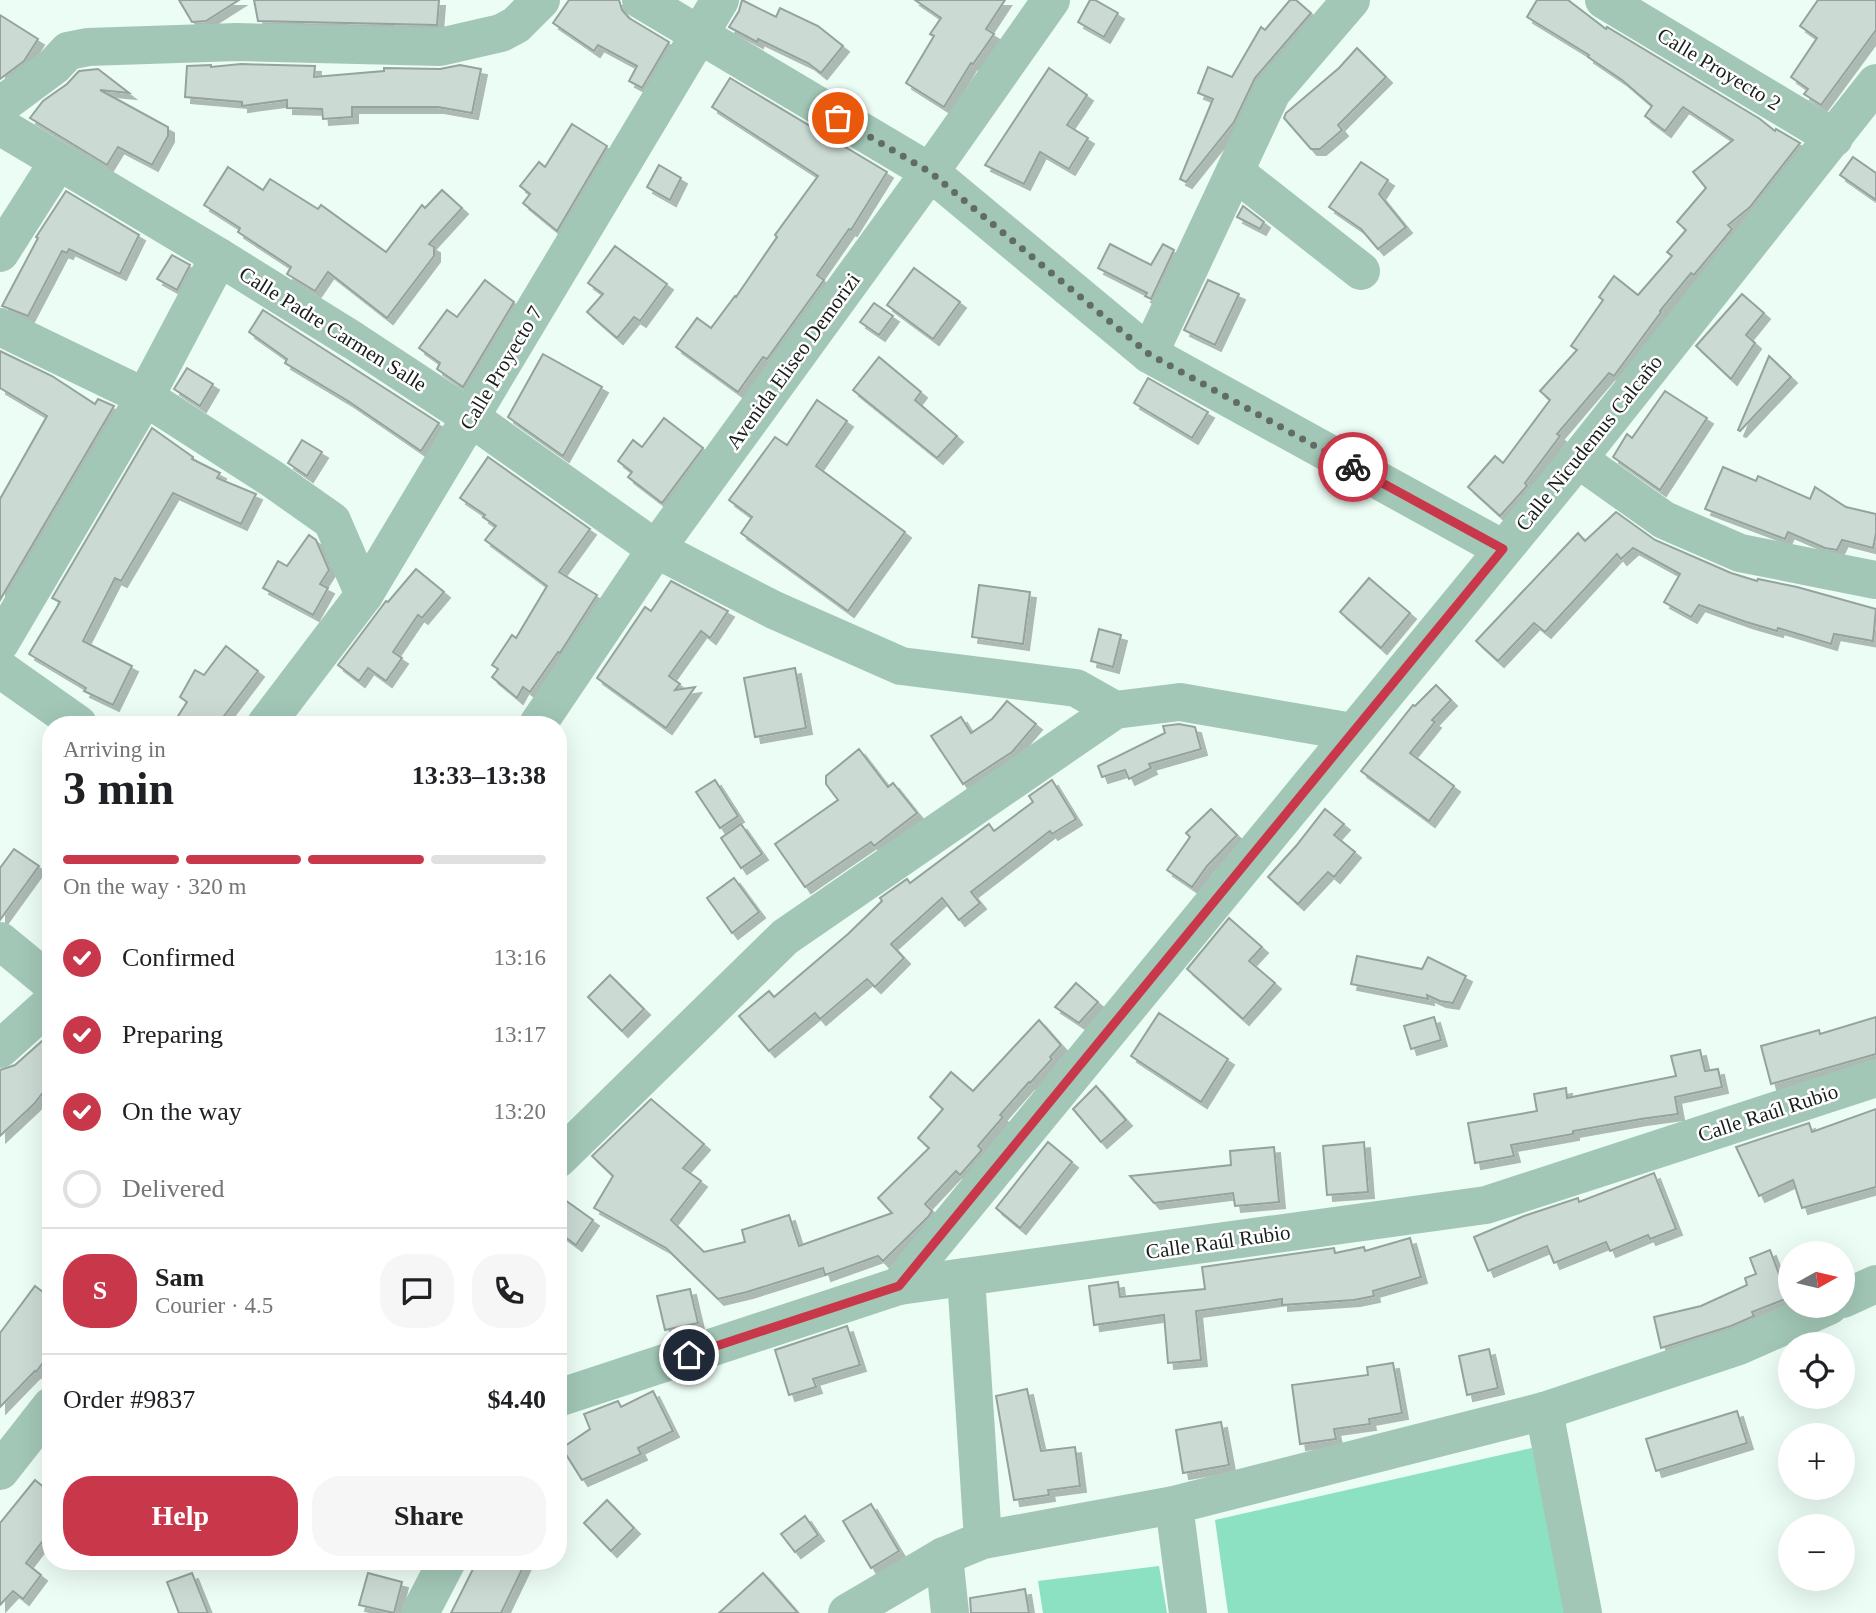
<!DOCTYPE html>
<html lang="en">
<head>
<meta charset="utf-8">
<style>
	body { margin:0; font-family:"Times New Roman",serif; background:#f6f6f6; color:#202124; height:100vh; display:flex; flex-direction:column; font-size:26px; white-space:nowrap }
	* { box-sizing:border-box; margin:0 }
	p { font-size:23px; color:#757577 }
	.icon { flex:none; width:38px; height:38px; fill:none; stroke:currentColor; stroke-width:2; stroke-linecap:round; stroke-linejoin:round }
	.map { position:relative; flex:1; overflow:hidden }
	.sheet { position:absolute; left:42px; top:716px; width:525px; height:854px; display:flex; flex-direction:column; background:#fff; border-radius:28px; box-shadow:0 7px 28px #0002 }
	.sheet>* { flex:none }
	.needle { width:46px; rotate:82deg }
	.tools { position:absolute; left:1778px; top:1241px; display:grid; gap:14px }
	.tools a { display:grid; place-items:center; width:77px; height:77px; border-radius:50%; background:#fff; box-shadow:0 7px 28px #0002; font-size:35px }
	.pin { position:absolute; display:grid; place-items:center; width:60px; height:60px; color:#fff; margin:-30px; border:4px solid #fff; border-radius:50%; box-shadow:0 2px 7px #0007 }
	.courier { position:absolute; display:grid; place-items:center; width:70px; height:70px; margin:-35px; border:5px solid #c8384a; border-radius:50%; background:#fff; color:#222; box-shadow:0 2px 9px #0007 }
	.head em { font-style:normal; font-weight:800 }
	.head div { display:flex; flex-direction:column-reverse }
	.head { display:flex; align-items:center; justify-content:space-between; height:119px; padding:0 21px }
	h1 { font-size:46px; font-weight:800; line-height:52px }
	.bar { display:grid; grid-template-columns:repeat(4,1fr); gap:10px 7px; align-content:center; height:84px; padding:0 21px }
	.bar i { height:9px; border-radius:5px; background:#e0e0e0 }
	.bar .on { background:#c8384a }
	.bar p { grid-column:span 4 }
	.line { display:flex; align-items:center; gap:18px; padding:0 21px; border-top:2px solid #e0e0e0 }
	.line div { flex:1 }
	.round { display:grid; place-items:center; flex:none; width:74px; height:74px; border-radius:28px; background:#f6f6f6 }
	ol { padding:0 21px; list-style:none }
	li { display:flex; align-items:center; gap:21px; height:77px }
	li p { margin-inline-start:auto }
	li .icon { padding:7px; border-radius:50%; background:#c8384a; color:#fff; stroke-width:4 }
	li:last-child { color:#757577 }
	li i { width:38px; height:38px; border:4px solid #e0e0e0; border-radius:50% }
	.action { display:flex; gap:14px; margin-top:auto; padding:14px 21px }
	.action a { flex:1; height:80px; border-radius:28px; background:#c8384a; color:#fff; font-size:28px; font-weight:800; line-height:80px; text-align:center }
	.action a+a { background:#f6f6f6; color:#202124 }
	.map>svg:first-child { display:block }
	.green { fill:#8be1c1 }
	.building { fill:#cbdbd4; stroke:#94a39d; stroke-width:2; filter:url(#shadow) }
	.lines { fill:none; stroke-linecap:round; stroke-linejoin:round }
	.minor { stroke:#a2c7b7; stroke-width:38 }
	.done { stroke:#626c67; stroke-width:7; stroke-dasharray:0 12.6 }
	.route { stroke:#c8384a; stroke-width:9 }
	.labels { text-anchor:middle; stroke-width:5; stroke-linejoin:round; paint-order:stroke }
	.street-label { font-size:21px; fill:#181e1b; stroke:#fff }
</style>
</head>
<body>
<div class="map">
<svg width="1876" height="1613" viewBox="0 0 1876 1613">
	<defs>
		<filter id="shadow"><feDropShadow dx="6" dy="6" stdDeviation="0" flood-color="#0004"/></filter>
	</defs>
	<rect width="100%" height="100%" fill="#ecfdf5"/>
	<g class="green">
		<polygon points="1532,1448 1565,1613 1228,1613 1215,1520"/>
		<polygon points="1159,1566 1167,1613 1043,1613 1038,1581"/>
	</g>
	<g class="building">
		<polygon points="179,0 239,0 206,21 192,22"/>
		<polygon points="254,0 439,0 437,25 258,21"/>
		<polygon points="569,0 619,0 622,10 629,18 669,42 642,88 629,81 637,66 598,45 594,51 553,23"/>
		<polygon points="742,0 776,17 780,8 818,26 843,46 821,73 808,63 758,39 757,42 729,27 739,11"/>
		<polygon points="915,0 1005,0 986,29 994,34 973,64 971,63 944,107 906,83 934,36 930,34 941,18"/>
		<polygon points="1090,0 1095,0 1118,13 1104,37 1078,22"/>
		<polygon points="1290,0 1296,0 1311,13 1255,78 1234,122 1186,182 1180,179 1213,99 1198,93 1208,67 1232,77 1261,27 1265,30"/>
		<polygon points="1537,0 1568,0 1606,29 1607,27 1760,119 1775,131 1776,129 1800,143 1750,207 1728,225 1732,229 1694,275 1691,273 1660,311 1661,312 1614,376 1609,373 1557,434 1560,436 1525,483 1527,486 1500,516 1468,487 1495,456 1503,463 1550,400 1540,391 1577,350 1571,346 1603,300 1599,297 1614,276 1638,295 1672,256 1667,252 1686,230 1677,222 1706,188 1693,172 1733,140 1683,107 1665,131 1645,116 1652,106 1622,80 1588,57 1589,55 1527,17"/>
		<polygon points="1818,0 1876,0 1876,30 1821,105 1804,94 1808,89 1791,77 1817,38 1800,26"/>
		<polygon points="0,15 38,39 24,61 0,79"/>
		<polygon points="1357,48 1386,77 1338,125 1342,130 1320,149 1311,149 1284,118 1286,113 1339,68"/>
		<polygon points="241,64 315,66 314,77 384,71 384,68 440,69 460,65 481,69 472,113 438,107 352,107 352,117 323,119 322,109 287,108 287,100 242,106 242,102 185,97 187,66 211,65 211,67"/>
		<polygon points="1049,68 1087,95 1067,125 1088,138 1069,169 1040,152 1024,184 985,165"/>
		<polygon points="98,69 129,93 100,90 168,127 168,136 152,165 118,147 107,165 30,118 43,101 67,84 79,71"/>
		<polygon points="730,78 887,172 851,230 849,229 817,275 824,280 811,298 767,359 763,357 738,392 676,347 697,318 711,328 735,296 736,297 777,237 775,235 818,176 712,107"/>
		<polygon points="572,124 607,146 557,231 523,203 530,194 520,186 539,162 545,167"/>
		<polygon points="1853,157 1876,173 1876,200 1840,175"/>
		<polygon points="1361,162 1388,180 1379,194 1406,227 1378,249 1361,229 1329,207"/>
		<polygon points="659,165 681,178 670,200 647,187"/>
		<polygon points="228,167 263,190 270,179 318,209 321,205 386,252 422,205 425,208 442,190 462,208 429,244 434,247 434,256 387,318 328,272 315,291 287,274 291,267 238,232 240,228 204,205"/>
		<polygon points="66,191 139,235 120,274 69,249 67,253 62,251 28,316 2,306 38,238 36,237"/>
		<polygon points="1243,206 1264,222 1260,229 1237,217"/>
		<polygon points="1110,244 1151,265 1163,244 1174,250 1151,299 1145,296 1147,293 1098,268"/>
		<polygon points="615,246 667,284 640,321 634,317 617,338 587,312 603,294 588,283"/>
		<polygon points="172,255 190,265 177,290 157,279"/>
		<polygon points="914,268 960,302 933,339 887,305"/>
		<polygon points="485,280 514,302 463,387 437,369 440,363 419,348 447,310 457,317"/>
		<polygon points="1208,280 1239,294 1215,345 1184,330"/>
		<polygon points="1742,294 1764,313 1746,335 1755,343 1731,379 1696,346"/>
		<polygon points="874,303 893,316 879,335 860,322"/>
		<polygon points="263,310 439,423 421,451 348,401 285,363 287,359 249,332"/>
		<polygon points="0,351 52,376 95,404 98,399 114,406 0,600 0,499 47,416 0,388"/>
		<polygon points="543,354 602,387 563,456 508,417"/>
		<polygon points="1769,356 1791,377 1740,431 1738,430"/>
		<polygon points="879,357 921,392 915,400 957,436 937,458 853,390"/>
		<polygon points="187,368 213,384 200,406 174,389"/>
		<polygon points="1148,378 1208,412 1192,438 1134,403"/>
		<polygon points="1665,391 1707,418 1660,490 1613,457 1627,434 1632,438"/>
		<polygon points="817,400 847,421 816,466 905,532 848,611 741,533 752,517 729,500 775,437 787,445"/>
		<polygon points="664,418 703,448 662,503 628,477 632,472 618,461 633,440 642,447"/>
		<polygon points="152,428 193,457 192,459 220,473 217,478 256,494 241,524 173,493 121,581 115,578 83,641 132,666 113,705 84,691 86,688 29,654 60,602 52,598"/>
		<polygon points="302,440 322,452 307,476 288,463"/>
		<polygon points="488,457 590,529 559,572 597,595 560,653 558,652 530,692 523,687 517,698 492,677 498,669 492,665 512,635 516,638 547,586 485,540 496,526 483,517 485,515 460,498"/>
		<polygon points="1723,467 1756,481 1758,476 1810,499 1815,487 1846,507 1876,514 1876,533 1873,548 1842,540 1837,550 1825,548 1788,532 1785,539 1705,509"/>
		<polygon points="1616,512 1655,540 1731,573 1757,581 1758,579 1797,587 1876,609 1873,641 1834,634 1831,644 1778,628 1777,631 1746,622 1699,605 1691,617 1664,602 1680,574 1633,548 1621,559 1617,554 1545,632 1534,623 1498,661 1476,641 1578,533 1585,541"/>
		<polygon points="309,535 316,540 329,570 320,584 328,588 313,615 263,588 278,561 287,566"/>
		<polygon points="416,569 444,592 422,618 418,615 393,652 402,658 386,681 368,668 359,681 338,665 386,601 388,602"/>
		<polygon points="1369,578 1410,613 1381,648 1340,612"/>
		<polygon points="671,581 728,611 710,638 701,631 669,676 680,684 675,690 695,687 666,728 597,678 645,607 651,611"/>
		<polygon points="979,585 1030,592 1023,644 972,637"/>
		<polygon points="1099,629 1121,635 1113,667 1091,661"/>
		<polygon points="226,646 258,671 218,724 173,724 187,702 180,697 195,670 204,675"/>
		<polygon points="795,668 806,728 755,737 744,678"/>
		<polygon points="1436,685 1451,700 1432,720 1435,722 1410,753 1454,786 1429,821 1361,771 1413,705 1415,706"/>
		<polygon points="1007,701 1036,724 1012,752 963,784 931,736 961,717 971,733 992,719"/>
		<polygon points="1179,724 1195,727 1201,749 1149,764 1151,768 1129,779 1125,770 1102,777 1098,766 1165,733 1163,726"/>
		<polygon points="859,749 888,787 893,783 917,813 874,846 871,842 805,887 775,844 838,800 826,784 826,776"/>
		<polygon points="715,780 738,816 720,828 696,792"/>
		<polygon points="1052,780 1076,819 1052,834 1050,831 971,892 980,903 959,920 942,898 891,944 904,958 875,987 867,979 820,1019 815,1013 769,1051 739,1016 769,991 774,997 848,934 882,901 880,898 907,879 910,883 989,824 994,831 1033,802 1029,796"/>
		<polygon points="1211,809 1237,835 1207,866 1192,887 1167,870 1190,837 1186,833"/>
		<polygon points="1325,809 1344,824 1334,835 1355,852 1334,877 1328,872 1298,904 1268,877 1296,846"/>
		<polygon points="741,824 762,854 741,868 721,838"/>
		<polygon points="14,849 39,866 0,920 0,868"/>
		<polygon points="734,878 759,912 732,933 707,898"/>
		<polygon points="1229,918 1262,947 1249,961 1275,983 1243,1019 1187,969"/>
		<polygon points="1357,956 1422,969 1428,957 1466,976 1453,1003 1440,1001 1427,995 1428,999 1351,984"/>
		<polygon points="610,975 644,1009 622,1031 588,997"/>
		<polygon points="1076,983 1098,1002 1079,1023 1055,1007"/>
		<polygon points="1159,1013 1228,1059 1201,1102 1131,1056"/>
		<polygon points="1434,1017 1441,1040 1411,1049 1404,1026"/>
		<polygon points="1876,1017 1876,1054 1771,1084 1761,1046 1819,1030 1820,1034"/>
		<polygon points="1039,1020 1061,1045 1050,1057 1052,1059 1030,1083 1029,1082 1000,1115 1003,1117 978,1146 982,1150 960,1175 956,1171 925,1204 932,1211 928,1217 883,1261 878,1256 825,1275 823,1268 747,1292 718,1299 666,1248 594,1208 613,1176 592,1156 651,1099 704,1144 683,1168 701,1181 671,1220 704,1252 745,1242 742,1230 789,1215 799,1246 892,1213 878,1198 929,1148 918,1138 943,1109 930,1097 951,1072 973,1091"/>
		<polygon points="51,1033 51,1082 34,1104 0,1136 0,1070 15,1065"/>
		<polygon points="1700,1050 1705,1071 1718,1069 1722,1087 1675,1097 1678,1114 1641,1119 1573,1131 1573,1134 1511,1145 1514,1156 1475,1163 1468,1123 1537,1111 1534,1094 1566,1088 1567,1098 1676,1076 1671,1056"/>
		<polygon points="1096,1086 1126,1120 1101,1142 1073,1109"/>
		<polygon points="1876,1109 1876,1187 1802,1208 1793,1180 1759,1196 1736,1147 1809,1123 1812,1132"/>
		<polygon points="1048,1142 1072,1162 1020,1228 996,1208"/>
		<polygon points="1364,1142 1368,1192 1327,1195 1323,1146"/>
		<polygon points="1274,1147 1279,1202 1235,1206 1233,1193 1154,1203 1130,1176 1231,1165 1230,1151"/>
		<polygon points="1654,1173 1676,1229 1650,1239 1648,1235 1610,1251 1606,1242 1554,1263 1547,1246 1488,1271 1474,1237 1524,1216 1578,1198 1579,1202"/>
		<polygon points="558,1195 593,1220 576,1245 558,1232"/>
		<polygon points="1410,1238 1421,1277 1373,1291 1374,1296 1354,1300 1282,1305 1282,1299 1196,1311 1201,1360 1168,1363 1164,1315 1094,1325 1089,1286 1118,1282 1120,1297 1205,1289 1202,1267 1334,1248 1335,1253 1364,1247 1365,1251"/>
		<polygon points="1770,1250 1788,1298 1752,1312 1754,1316 1731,1326 1661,1348 1654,1317 1701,1306 1747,1285 1745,1278 1756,1274 1750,1258"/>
		<polygon points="35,1286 51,1298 51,1352 36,1372 35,1371 0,1407 0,1333"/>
		<polygon points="690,1289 698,1323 665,1330 657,1296"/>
		<polygon points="847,1326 860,1365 813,1379 816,1387 789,1395 775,1350"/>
		<polygon points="1489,1349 1498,1388 1467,1395 1459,1356"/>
		<polygon points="1393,1363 1402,1413 1369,1419 1370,1424 1334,1429 1336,1439 1300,1444 1292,1385 1368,1375 1367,1367"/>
		<polygon points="1027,1389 1041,1451 1075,1447 1080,1486 1048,1490 1049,1495 1014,1500 996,1396"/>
		<polygon points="653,1391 673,1431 638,1448 641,1454 582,1480 562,1448 590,1429 584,1414 618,1401 621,1407"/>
		<polygon points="1737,1411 1747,1443 1656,1471 1646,1439"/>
		<polygon points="1221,1422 1229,1465 1183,1473 1176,1430"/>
		<polygon points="35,1480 51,1493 51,1530 26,1563 41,1575 23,1599 13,1591 0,1605 0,1523"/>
		<polygon points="607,1500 634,1528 611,1551 584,1523"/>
		<polygon points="871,1504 899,1551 871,1568 843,1521"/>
		<polygon points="805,1516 818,1535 795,1552 781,1534"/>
		<polygon points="477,1561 526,1561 501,1613 451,1613"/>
		<polygon points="192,1573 208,1613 179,1613 167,1582"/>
		<polygon points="368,1573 402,1582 394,1613 359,1605"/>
		<polygon points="763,1573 798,1613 719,1613"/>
		<polygon points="1025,1589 1029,1613 971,1613 970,1598"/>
	</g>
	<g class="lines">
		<g class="minor">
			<polyline points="641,0 930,172 1149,354 1503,549"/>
			<polyline points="1604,0 1834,138"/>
			<polyline points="0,106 54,66 68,51 88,47 237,42 440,47 501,33 516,25 541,0"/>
			<polyline points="0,126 219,257 354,341 471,418 656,549 774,610 901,666 1076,688 1115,710"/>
			<polyline points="1235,172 1361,271"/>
			<polyline points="0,253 58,162"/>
			<polyline points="0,327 145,397 271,478 332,521 364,595"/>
			<polyline points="1149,354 1272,92 1351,0"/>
			<polyline points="1578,459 1664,520 1740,553 1876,580"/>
			<polyline points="0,643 145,397 219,257"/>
			<polyline points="0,669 78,724"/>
			<polyline points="266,724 364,595 720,0"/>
			<polyline points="538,724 656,549 930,172 1051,0"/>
			<polyline points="0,941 51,983"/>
			<polyline points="0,1049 51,1003"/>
			<polyline points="558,1159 785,937 1115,710 1180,702 1352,732"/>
			<polyline points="966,1277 983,1540"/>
			<polyline points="899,1286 1578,459 1876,83"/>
			<polyline points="1843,1299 1876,1284"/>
			<polyline points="558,1398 899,1286 1486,1205 1876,1078"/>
			<polyline points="1544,1411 1583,1613"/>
			<polyline points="0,1471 51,1406"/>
			<polyline points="1174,1505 1188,1613"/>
			<polyline points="944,1556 950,1613"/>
			<polyline points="420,1613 447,1561"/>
			<polyline points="847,1613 944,1556 983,1540 1174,1505 1544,1411 1739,1346 1829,1306"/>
		</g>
	</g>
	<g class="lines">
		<polyline class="done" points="838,118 930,172 1149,354 1353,467"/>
		<polyline class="route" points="689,1355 899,1286 1503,549 1353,467"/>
	</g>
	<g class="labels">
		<g class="street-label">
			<text transform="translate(1719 69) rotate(31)" y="7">Calle Proyecto 2</text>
			<text transform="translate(333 329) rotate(32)" y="7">Calle Padre Carmen Salle</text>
			<text transform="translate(793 361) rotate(-54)" y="7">Avenida Eliseo Demorizi</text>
			<text transform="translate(501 368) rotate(-59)" y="7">Calle Proyecto 7</text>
			<text transform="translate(1589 443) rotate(-51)" y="7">Calle Nicudemus Calcaño</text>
			<text transform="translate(1768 1113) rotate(-18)" y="7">Calle Raúl Rubio</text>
			<text transform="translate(1218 1242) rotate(-8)" y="7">Calle Raúl Rubio</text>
		</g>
	</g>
</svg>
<div class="tools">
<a><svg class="needle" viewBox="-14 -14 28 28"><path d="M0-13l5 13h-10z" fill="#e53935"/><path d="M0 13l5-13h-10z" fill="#757577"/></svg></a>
<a><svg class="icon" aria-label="locate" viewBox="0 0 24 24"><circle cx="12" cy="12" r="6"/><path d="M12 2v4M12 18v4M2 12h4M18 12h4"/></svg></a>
<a>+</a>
<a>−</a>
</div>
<div class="pin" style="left:838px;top:118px;background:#ea580c"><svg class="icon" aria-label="bag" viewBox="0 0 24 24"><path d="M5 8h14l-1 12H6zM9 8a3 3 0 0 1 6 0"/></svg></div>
<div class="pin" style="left:689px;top:1355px;background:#1f2937"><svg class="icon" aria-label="home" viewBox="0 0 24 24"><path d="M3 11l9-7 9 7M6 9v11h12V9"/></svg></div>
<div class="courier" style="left:1353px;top:467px"><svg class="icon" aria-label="bike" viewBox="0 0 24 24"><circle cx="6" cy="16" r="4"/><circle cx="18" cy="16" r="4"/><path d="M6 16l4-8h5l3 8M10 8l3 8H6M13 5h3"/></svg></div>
<section class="sheet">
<div class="head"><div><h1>3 min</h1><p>Arriving in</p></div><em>13:33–13:38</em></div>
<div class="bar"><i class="on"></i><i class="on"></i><i class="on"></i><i></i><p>On the way · 320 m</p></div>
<ol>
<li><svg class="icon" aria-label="check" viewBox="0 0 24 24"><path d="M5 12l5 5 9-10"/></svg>Confirmed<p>13:16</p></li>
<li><svg class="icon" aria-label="check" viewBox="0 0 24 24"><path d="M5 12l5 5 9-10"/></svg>Preparing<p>13:17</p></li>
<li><svg class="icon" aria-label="check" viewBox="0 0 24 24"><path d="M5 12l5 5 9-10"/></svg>On the way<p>13:20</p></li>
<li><i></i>Delivered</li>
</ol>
<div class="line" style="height:126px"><b class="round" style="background:#c8384a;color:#fff">S</b><div><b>Sam</b><p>Courier · 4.5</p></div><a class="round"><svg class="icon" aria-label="chat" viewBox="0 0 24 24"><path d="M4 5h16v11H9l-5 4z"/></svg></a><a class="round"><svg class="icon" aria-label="phone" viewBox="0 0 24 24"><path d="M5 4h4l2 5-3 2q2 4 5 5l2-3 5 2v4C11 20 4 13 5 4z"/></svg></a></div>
<div class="line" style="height:91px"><div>Order #9837</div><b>$4.40</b></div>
<div class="action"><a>Help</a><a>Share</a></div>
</section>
</div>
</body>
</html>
